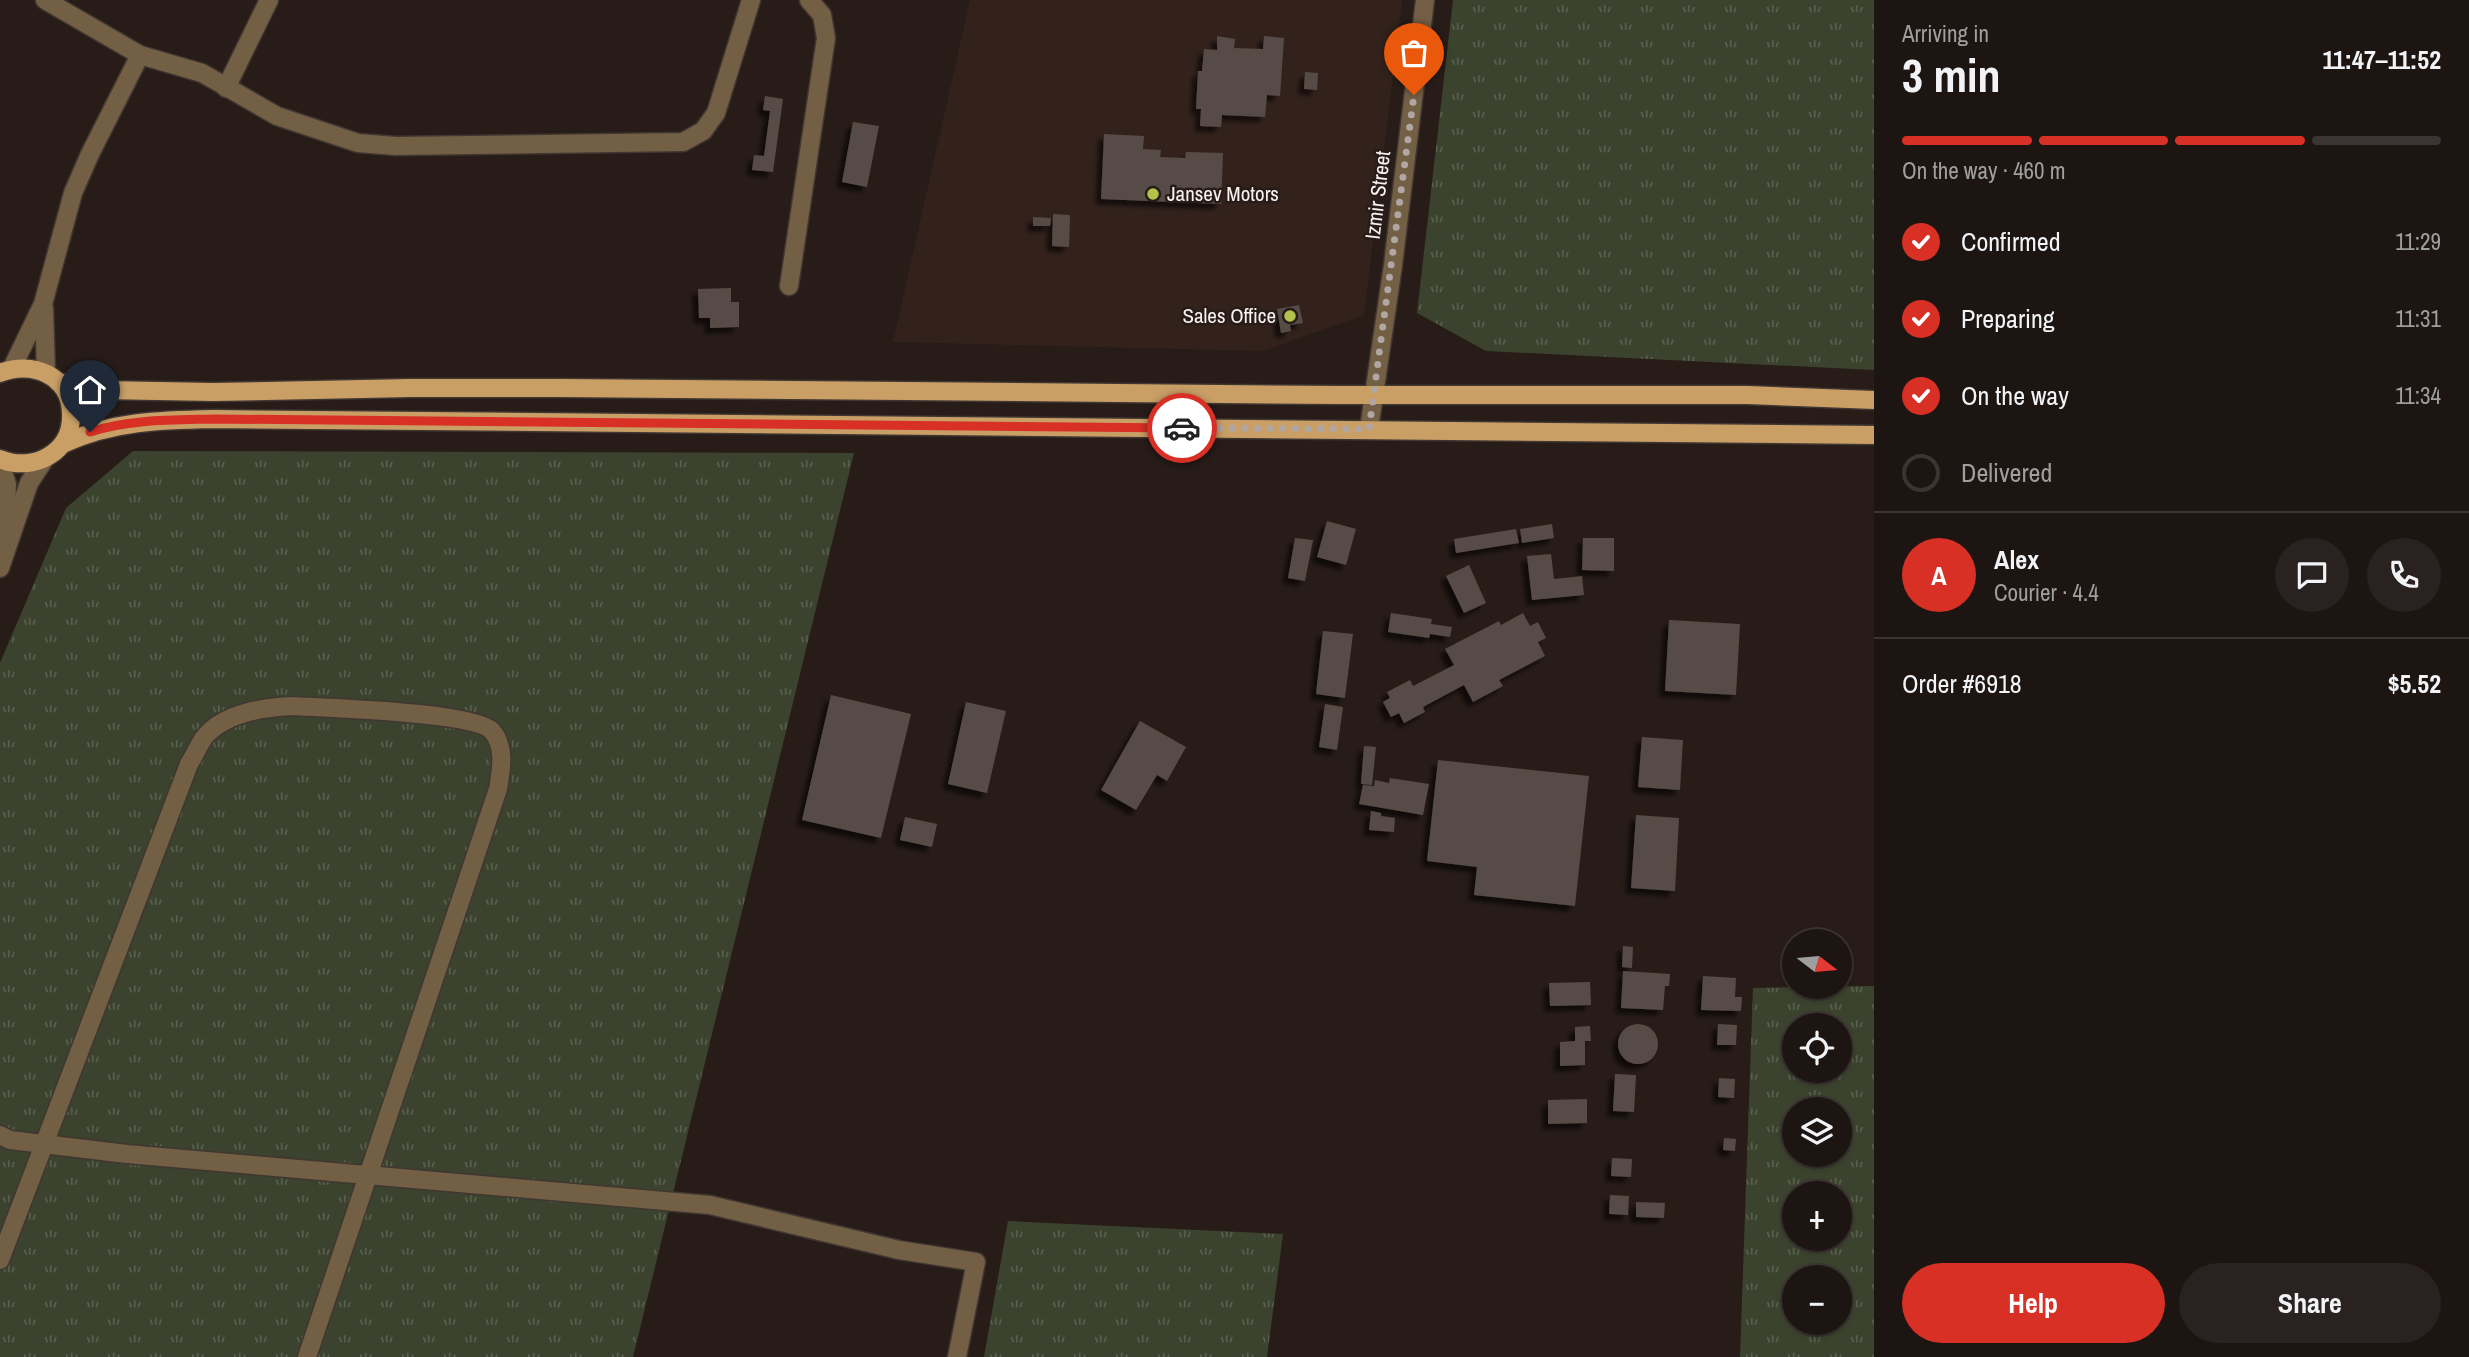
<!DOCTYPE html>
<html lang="en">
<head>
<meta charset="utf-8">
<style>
	body { margin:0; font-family:"Archivo Narrow",sans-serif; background:#2a2220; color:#f1f3f6; height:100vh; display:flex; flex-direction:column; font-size:26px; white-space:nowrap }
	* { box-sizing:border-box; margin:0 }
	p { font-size:23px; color:#a09f9f }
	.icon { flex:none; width:38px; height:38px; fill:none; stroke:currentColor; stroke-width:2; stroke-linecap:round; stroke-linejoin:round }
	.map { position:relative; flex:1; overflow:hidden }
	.sheet { display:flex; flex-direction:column; background:#1d1512; width:595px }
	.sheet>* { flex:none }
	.needle { width:46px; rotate:106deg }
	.buttons { position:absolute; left:1782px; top:929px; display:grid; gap:14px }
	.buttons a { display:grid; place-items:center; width:70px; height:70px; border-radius:50%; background:#1d1512; box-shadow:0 2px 5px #0004,0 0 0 2px #3b3432; font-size:35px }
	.pin { position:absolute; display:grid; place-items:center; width:60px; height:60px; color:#fff; margin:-72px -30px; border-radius:50% 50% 50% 0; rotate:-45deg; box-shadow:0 0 7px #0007 }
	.pin .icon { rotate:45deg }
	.courier { position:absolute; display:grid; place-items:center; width:70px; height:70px; margin:-35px; border:5px solid #d93025; border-radius:50%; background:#fff; color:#222; box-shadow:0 2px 9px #0007 }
	.headline em { font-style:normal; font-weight:700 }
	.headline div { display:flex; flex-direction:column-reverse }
	.headline { display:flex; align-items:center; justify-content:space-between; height:119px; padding:0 28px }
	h1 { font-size:46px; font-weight:700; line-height:52px }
	.bar { display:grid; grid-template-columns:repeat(4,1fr); gap:10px 7px; align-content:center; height:84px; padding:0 28px }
	.bar i { height:9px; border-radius:5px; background:#3b3432 }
	.bar .active { background:#d93025 }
	.bar p { grid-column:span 4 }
	.line { display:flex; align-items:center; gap:18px; padding:0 28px; border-top:2px solid #3b3432 }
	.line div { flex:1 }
	.round { display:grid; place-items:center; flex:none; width:74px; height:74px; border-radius:37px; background:#2a2220 }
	ol { padding:0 28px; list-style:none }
	li { display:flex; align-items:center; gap:21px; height:77px }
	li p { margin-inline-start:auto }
	li .icon { padding:7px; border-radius:50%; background:#d93025; color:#fff; stroke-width:4 }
	li:last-child { color:#a09f9f }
	li i { width:38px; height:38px; border:4px solid #3b3432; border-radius:50% }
	.button { display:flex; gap:14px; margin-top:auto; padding:14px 28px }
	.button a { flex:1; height:80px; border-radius:42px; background:#d93025; color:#fff; font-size:28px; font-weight:700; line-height:80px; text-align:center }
	.button a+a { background:#2a2220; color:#f1f3f6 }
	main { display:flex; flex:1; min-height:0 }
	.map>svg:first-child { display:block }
	.built { fill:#33221c }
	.grass { fill:url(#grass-tufts); fill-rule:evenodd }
	.building { fill:#574b46; filter:url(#shadow) }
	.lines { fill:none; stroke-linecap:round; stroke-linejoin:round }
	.minor-casing { stroke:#403632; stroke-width:21 }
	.major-casing { stroke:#403632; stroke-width:21 }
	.minor { stroke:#735f44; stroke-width:18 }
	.major { stroke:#c99f66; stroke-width:18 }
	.done { stroke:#b0a7a4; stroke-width:7; stroke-dasharray:0 12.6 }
	.route { stroke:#d93025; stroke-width:9 }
	.poi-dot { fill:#b2c34c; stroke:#271c18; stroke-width:2.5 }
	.labels { text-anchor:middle; stroke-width:5; stroke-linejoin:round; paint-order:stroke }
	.poi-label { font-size:21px; fill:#f9f2ef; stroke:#271c18; text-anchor:start }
	.street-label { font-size:21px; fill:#f9f2ef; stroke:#271c18 }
</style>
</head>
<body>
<main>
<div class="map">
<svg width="1874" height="1357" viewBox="0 0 1874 1357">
	<defs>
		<pattern id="grass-tufts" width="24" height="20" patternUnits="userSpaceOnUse" patternTransform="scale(1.75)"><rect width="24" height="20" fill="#3b432e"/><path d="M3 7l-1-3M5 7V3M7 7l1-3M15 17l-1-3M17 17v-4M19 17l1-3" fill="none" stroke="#585f4d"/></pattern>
		<filter id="shadow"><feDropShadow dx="-5.5" dy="5.5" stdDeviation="2" flood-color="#0009"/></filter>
	</defs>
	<rect width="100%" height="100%" fill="#271c18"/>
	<polygon class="built" points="970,0 1402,0 1364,315 1263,351 893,342"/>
	<g class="grass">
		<polygon points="1453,0 1874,0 1874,370 1486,351 1417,313"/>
		<polygon points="133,451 854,453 633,1357 0,1357 0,663 66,508"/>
		<path d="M1874 986V1357H1740L1753 988ZM1794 1026H1839V1071H1794ZM1794 1110H1839V1155H1794ZM1794 1194H1839V1239H1794ZM1794 1278H1839V1323H1794Z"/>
		<polygon points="1008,1221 1283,1234 1267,1357 984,1357"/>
	</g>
	<g class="building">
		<polygon points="1217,36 1235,39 1234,48 1263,49 1264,36 1284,38 1280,96 1267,95 1265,117 1222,115 1221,127 1200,126 1201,109 1196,109 1198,71 1202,71 1204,49 1217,50"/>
		<polygon points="1305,72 1318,73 1317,90 1304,89"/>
		<polygon points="765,96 783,99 773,172 752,170 754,155 764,156 770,111 763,110"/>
		<polygon points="853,122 879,126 867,187 842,182"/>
		<polygon points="1104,134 1144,136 1143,149 1161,150 1160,157 1185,158 1186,152 1223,153 1221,204 1101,199"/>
		<polygon points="1053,214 1070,215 1069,247 1052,246"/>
		<polygon points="1033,217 1051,218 1050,226 1033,226"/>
		<polygon points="731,288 731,302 739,302 739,327 710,328 710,318 699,318 698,289"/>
		<polygon points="1299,305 1303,323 1290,325 1291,331 1281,333 1277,309"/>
		<polygon points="1327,521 1356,529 1346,565 1317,557"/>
		<polygon points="1552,524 1554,538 1522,543 1520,529"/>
		<polygon points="1516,529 1519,543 1456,553 1454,539"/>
		<polygon points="1295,538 1313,540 1305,581 1288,578"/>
		<polygon points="1583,538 1614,538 1614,571 1582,570"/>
		<polygon points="1551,554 1554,579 1582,576 1584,595 1532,600 1527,556"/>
		<polygon points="1469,565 1486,603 1464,613 1446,576"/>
		<polygon points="1391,613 1432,619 1431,624 1452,627 1450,637 1430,634 1429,638 1388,632"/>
		<polygon points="1523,613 1530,626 1538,622 1546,638 1538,642 1545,656 1499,680 1503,686 1473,702 1464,685 1423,707 1425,712 1404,723 1399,713 1391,717 1383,702 1390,698 1387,692 1410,680 1413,686 1454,665 1445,649 1499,621 1501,625"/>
		<polygon points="1669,620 1740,624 1736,695 1665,691"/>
		<polygon points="1323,631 1353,634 1345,698 1316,694"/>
		<polygon points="831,695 911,714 881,838 802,820"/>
		<polygon points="966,702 1006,711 987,793 948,784"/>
		<polygon points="1325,704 1343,707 1337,750 1319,747"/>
		<polygon points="1140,721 1186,747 1167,781 1157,775 1136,810 1101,790"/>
		<polygon points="1642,737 1683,740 1680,790 1638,787"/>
		<polygon points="1364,746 1376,747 1372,785 1361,784"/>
		<polygon points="1438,760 1589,776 1575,906 1474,895 1477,867 1427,861"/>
		<polygon points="1390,778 1429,784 1423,815 1359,804 1363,785 1374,786 1375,780 1389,783"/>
		<polygon points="1371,811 1381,813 1381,816 1395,818 1394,832 1369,830"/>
		<polygon points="1636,815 1679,818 1675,891 1631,888"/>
		<polygon points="905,817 937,824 932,847 900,840"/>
		<polygon points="1623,946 1633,947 1632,968 1622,967"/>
		<polygon points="1623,971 1670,974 1669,986 1665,986 1663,1010 1621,1008"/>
		<polygon points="1703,976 1736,978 1735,997 1742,997 1741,1011 1701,1010"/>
		<polygon points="1590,982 1591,1005 1550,1006 1549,983"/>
		<circle cx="1638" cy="1044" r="20"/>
		<polygon points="1718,1024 1737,1025 1736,1045 1717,1045"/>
		<polygon points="1590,1026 1591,1041 1585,1041 1585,1065 1560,1066 1560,1042 1575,1041 1575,1027"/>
		<polygon points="1615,1074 1636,1075 1634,1112 1613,1111"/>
		<polygon points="1719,1078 1735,1079 1734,1098 1718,1097"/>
		<polygon points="1587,1099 1587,1123 1548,1124 1548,1100"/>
		<polygon points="1724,1138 1736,1139 1735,1151 1723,1150"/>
		<polygon points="1612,1158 1632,1159 1631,1177 1611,1176"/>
		<polygon points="1610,1195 1629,1196 1628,1215 1609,1214"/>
		<polygon points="1636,1202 1665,1203 1664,1218 1636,1217"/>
	</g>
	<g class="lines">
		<g class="minor-casing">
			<g id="minor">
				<polyline points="45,0 140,55 202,73 277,116 358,143 396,146 683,142 703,131 716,113 751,0"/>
				<polyline points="226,88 269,0"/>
				<polyline points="789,286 826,38 822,15 809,0"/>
				<polyline points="44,308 46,373"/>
				<polyline points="12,368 43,304 73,193 90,154 140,55"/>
				<polyline points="1369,429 1393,265 1425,0"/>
				<polyline points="0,463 7,484 5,534"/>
				<polyline points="0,568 29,483 44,460"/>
				<polyline points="0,1135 10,1140 127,1154 710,1205 899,1250 976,1262 957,1357"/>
				<path d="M0 1260 189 764C194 756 198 747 203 739 222 713 265 707 294 706 327 708 475 712 492 731 506 747 501 770 498 789L307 1357"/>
			</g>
		</g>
		<g class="major-casing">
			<g id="major">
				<path d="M0 373C31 360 70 375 71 413 73 452 34 473 0 459"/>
				<polyline points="58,382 102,390 213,392 410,388 561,388 1339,395 1747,395 1874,400"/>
				<path d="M63 444C111 421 162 420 214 419L1874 435"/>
			</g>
		</g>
		<use href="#minor" class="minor"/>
		<use href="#major" class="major"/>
	</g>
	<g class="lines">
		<polyline class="done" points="1182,428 1369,429 1414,95"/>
		<path class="route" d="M90 432C129 419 173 420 214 419L1182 428"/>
	</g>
	<g class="poi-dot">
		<circle cx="1153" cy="194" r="7"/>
		<circle cx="1290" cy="316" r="7"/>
	</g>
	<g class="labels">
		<g class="poi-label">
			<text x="1167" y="201">Jansev Motors</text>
			<text x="1276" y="323" text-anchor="end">Sales Office</text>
		</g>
		<g class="street-label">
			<text transform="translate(1378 195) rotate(-83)" y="7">Izmir Street</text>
		</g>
	</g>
</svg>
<div class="buttons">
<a><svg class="needle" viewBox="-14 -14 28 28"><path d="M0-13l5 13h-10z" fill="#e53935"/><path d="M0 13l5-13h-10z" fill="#a09f9f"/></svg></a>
<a><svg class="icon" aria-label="locate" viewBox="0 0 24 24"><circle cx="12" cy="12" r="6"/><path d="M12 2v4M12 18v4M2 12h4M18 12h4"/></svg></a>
<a><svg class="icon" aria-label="layers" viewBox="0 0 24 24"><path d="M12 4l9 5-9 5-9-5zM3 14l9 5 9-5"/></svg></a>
<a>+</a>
<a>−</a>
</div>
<div class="pin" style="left:1414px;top:95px;background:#ea580c"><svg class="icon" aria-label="bag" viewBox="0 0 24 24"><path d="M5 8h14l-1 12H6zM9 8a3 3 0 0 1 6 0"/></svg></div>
<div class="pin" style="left:90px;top:432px;background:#1f2937"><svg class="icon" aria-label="home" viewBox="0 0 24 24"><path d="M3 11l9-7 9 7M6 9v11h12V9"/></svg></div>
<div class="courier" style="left:1182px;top:428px"><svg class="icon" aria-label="car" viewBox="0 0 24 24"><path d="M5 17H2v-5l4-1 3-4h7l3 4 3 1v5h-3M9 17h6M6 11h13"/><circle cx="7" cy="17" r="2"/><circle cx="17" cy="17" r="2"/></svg></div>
</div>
<section class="sheet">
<div class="headline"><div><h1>3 min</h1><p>Arriving in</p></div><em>11:47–11:52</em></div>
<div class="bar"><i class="active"></i><i class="active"></i><i class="active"></i><i></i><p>On the way · 460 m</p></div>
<ol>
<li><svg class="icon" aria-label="check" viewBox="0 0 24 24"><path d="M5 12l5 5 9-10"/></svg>Confirmed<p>11:29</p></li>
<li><svg class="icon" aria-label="check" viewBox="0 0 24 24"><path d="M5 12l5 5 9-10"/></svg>Preparing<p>11:31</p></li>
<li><svg class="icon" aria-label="check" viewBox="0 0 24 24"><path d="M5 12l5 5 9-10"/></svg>On the way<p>11:34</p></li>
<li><i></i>Delivered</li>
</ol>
<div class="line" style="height:126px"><b class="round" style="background:#d93025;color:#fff">A</b><div><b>Alex</b><p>Courier · 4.4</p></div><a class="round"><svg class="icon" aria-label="chat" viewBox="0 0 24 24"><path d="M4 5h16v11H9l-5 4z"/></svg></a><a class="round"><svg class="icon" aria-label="phone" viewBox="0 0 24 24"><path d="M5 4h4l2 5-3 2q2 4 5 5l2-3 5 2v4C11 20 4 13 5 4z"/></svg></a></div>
<div class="line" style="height:91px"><div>Order #6918</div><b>$5.52</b></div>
<div class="button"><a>Help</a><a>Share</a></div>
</section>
</main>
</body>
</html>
